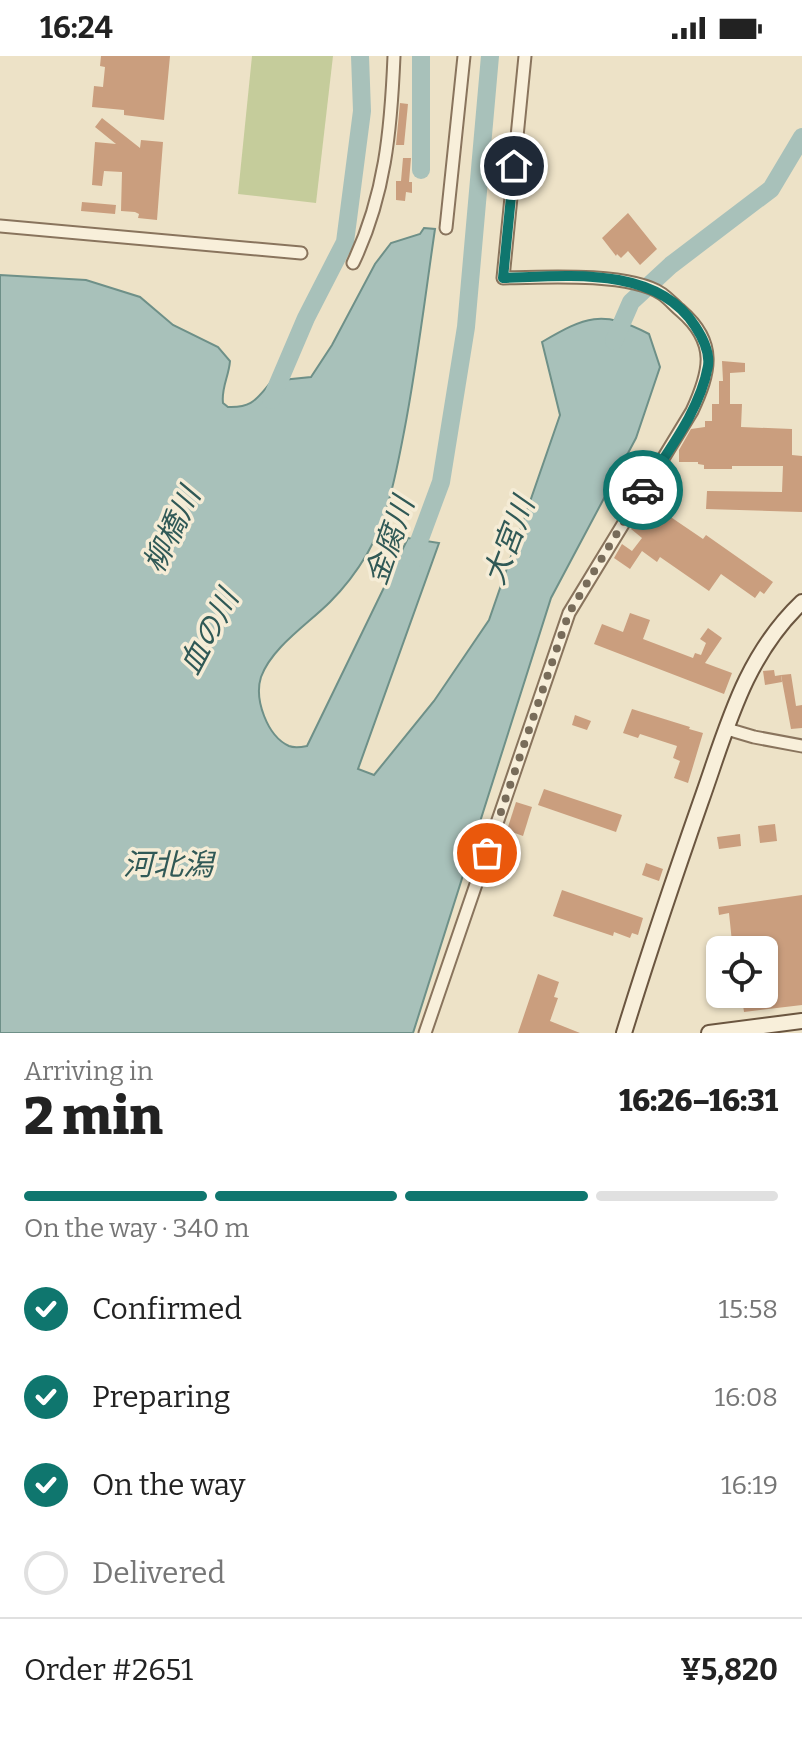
<!DOCTYPE html>
<html lang="en">
<head>
<meta charset="utf-8">
<style>
	body { margin:0; font-family:Bitter,"Noto Sans JP",serif; background:#f2f2f2; color:#222; height:100vh; display:flex; flex-direction:column; font-size:30px; white-space:nowrap }
	* { box-sizing:border-box; margin:0 }
	p { font-size:26px; color:#767676 }
	.icon { flex:none; width:44px; height:44px; fill:none; stroke:currentColor; stroke-width:2; stroke-linecap:round; stroke-linejoin:round }
	.map { position:relative; height:977px; overflow:hidden }
	.details { display:flex; flex-direction:column; background:#fff; flex:1 }
	.details>* { flex:none }
	.buttons { position:absolute; left:706px; top:880px; display:grid; gap:16px }
	.buttons a { display:grid; place-items:center; width:72px; height:72px; border-radius:12px; background:#fff; box-shadow:0 2px 6px #0004; font-size:40px }
	.pin { position:absolute; display:grid; place-items:center; width:68px; height:68px; color:#fff; margin:-34px; border:4px solid #fff; border-radius:50%; box-shadow:0 2px 8px #0007 }
	.courier { position:absolute; display:grid; place-items:center; width:80px; height:80px; margin:-40px; border:6px solid #0f766e; border-radius:50%; background:#fff; color:#222; box-shadow:0 2px 10px #0007 }
	.summary em { font-style:normal; font-weight:800 }
	.summary div { display:flex; flex-direction:column-reverse }
	.summary { display:flex; align-items:center; justify-content:space-between; height:136px; padding:0 24px }
	h1 { font-size:52px; font-weight:800; line-height:60px }
	.bar { display:grid; grid-template-columns:repeat(4,1fr); gap:12px 8px; align-content:center; height:96px; padding:0 24px }
	.bar i { height:10px; border-radius:6px; background:#e0e0e0 }
	.bar .active { background:#0f766e }
	.bar p { grid-column:span 4 }
	.line { display:flex; align-items:center; gap:20px; padding:0 24px; border-top:2px solid #e0e0e0 }
	.line div { flex:1 }
	ol { padding:0 24px; list-style:none }
	li { display:flex; align-items:center; gap:24px; height:88px }
	li p { margin-inline-start:auto }
	li .icon { padding:8px; border-radius:50%; background:#0f766e; color:#fff; stroke-width:4 }
	li:last-child { color:#767676 }
	li i { width:44px; height:44px; border:4px solid #e0e0e0; border-radius:50% }
	.status { display:flex; justify-content:space-between; align-items:center; height:56px; padding:0 40px; background:#fff; direction:ltr }
	.status svg { height:22px; fill:currentColor }
	.map>svg:first-child { display:block }
	.green { fill:#c5cc9b }
	.water { fill:#a8c1ba; stroke:#6e9088; stroke-width:2 }
	.lines { fill:none; stroke-linecap:round; stroke-linejoin:round }
	.river { stroke:#a8c1ba; stroke-width:18 }
	.building { fill:#ca9e7e }
	.street-casing { stroke:#89745d; stroke-width:15 }
	.secondary-casing { stroke:#6b5640; stroke-width:18 }
	.street { stroke:#f8efda; stroke-width:11 }
	.secondary { stroke:#f8efda; stroke-width:14 }
	.done { stroke:#786c5a; stroke-width:8; stroke-dasharray:0 14.4 }
	.route { stroke:#0f766e; stroke-width:10 }
	.labels { text-anchor:middle; stroke-width:7; stroke-linejoin:round; paint-order:stroke }
	.water-label { font-size:30px; font-style:italic; fill:#305956; stroke:#f5ecd6 }
</style>
</head>
<body>
<div class="status"><b>16:24</b><svg viewBox="0 0 49 12"><path d="M0 12V9h3v3zM5 12V6h3v6zM10 12V3h3v9zM15 12V0h3v12zM26 1h20v11H26zM47 4h2v5h-2z"/></svg></div>
<div class="map">
<svg width="802" height="977" viewBox="0 0 802 977">
	<rect width="100%" height="100%" fill="#ede2c7"/>
	<polygon class="green" points="252,0 333,0 316,147 238,138"/>
	<path class="water" d="M424 172 435 173C425 241 417 309 404 376 396 418 388 461 367 498 357 515 344 532 330 546 308 568 272 591 261 621 254 643 267 680 289 690 294 692 302 691 307 690L408 482 439 487 358 713 374 719 434 645 489 564 560 359 542 286C585 261 602 253 649 278L660 311 636 382 551 542 413 977H0V219L86 224 140 241 173 269 218 291 230 305C229 320 221 332 223 347L228 351C253 352 256 343 272 325L311 321 332 289 375 208 391 187 420 178Z"/>
	<g class="lines">
		<g class="river">
			<polyline points="421,0 421,114"/>
			<polyline points="614,285 631,246 671,209 771,133 802,81"/>
			<polyline points="271,344 306,262 345,186 362,55 360,0"/>
			<polyline points="411,507 441,426 466,271 490,0"/>
		</g>
	</g>
	<g class="building">
		<polygon points="101,0 170,0 164,64 124,59 124,54 92,51 94,30 103,31 105,11 100,10"/>
		<polygon points="400,47 408,48 404,89 396,89"/>
		<polygon points="102,62 140,92 141,84 163,86 157,164 138,162 139,158 135,156 121,155 122,116 104,115 102,130 92,129 95,86 116,88 95,71"/>
		<polygon points="403,102 411,102 409,126 412,126 412,137 406,136 405,145 396,144 396,125 401,125"/>
		<polygon points="82,146 116,149 115,158 81,155"/>
		<polygon points="628,157 657,193 640,209 628,195 621,202 617,198 616,200 602,182"/>
		<polygon points="722,305 745,307 745,316 730,317 730,348 742,348 741,371 792,373 792,399 802,400 802,456 706,453 707,435 782,436 783,410 732,410 732,413 704,413 704,409 698,408 698,406 679,406 679,394 691,373 705,371 705,365 712,365 712,348 719,348 719,325 723,325"/>
		<polygon points="653,449 703,483 706,479 773,526 764,538 760,535 755,542 721,518 709,535 660,501 657,506 642,495 630,513 614,502 622,488 632,495 642,482 631,473 644,455 646,457"/>
		<polygon points="630,557 650,564 643,583 693,602 695,597 701,599 706,587 700,583 708,572 722,582 705,607 732,617 724,638 594,588 602,568 623,576"/>
		<polygon points="774,614 775,620 781,619 782,626 765,629 763,615"/>
		<polygon points="791,618 796,650 802,649 802,672 791,673 781,619"/>
		<polygon points="632,653 690,671 689,673 703,677 688,727 674,722 680,705 673,702 677,690 640,678 638,682 623,677"/>
		<polygon points="575,659 591,665 587,674 572,669"/>
		<polygon points="544,733 622,759 616,776 538,749"/>
		<polygon points="516,746 532,751 523,780 507,774"/>
		<polygon points="775,768 777,785 760,787 758,770"/>
		<polygon points="740,778 741,790 719,793 717,781"/>
		<polygon points="646,807 663,813 659,825 642,819"/>
		<polygon points="562,834 643,862 638,879 632,877 630,882 614,876 613,880 553,860"/>
		<polygon points="802,839 802,949 744,956 743,949 736,950 734,938 764,938 764,894 710,894 710,889 732,886 729,857 719,859 718,851"/>
		<polygon points="538,918 559,926 554,941 558,942 550,965 580,977 518,977"/>
	</g>
	<g class="lines">
		<g class="street-casing">
			<g id="street">
				<polyline points="0,170 301,197"/>
				<polyline points="446,172 464,0"/>
				<path d="M353 207C385 140 391 74 394 0"/>
				<polyline points="727,673 754,681 802,690"/>
				<path d="M425 977 569 557 692 355C710 316 718 287 681 255 675 250 669 243 662 238 630 216 542 221 503 222L525 0"/>
			</g>
		</g>
		<g class="secondary-casing">
			<g id="secondary">
				<path d="M624 977C648 899 674 822 701 745 727 672 744 601 802 546"/>
				<polyline points="709,977 802,965"/>
			</g>
		</g>
		<use href="#street" class="street"/>
		<use href="#secondary" class="secondary"/>
	</g>
	<g class="lines">
		<polyline class="done" points="487,797 569,557 643,434"/>
		<path class="route" d="M514 110 503 222C566 220 656 209 695 270 703 282 710 296 708 310 700 355 667 396 643 434"/>
	</g>
	<g class="labels">
		<g class="water-label">
			<text transform="translate(172 474) rotate(-64)" y="10">柳橋川</text>
			<text transform="translate(390 485) rotate(-71)" y="10">金腐川</text>
			<text transform="translate(509 485) rotate(-69)" y="10">大宮川</text>
			<text transform="translate(209 576) rotate(-62)" y="10">血の川</text>
			<text x="168" y="819">河北潟</text>
		</g>
	</g>
</svg>
<div class="buttons">
<a><svg class="icon" aria-label="locate" viewBox="0 0 24 24"><circle cx="12" cy="12" r="6"/><path d="M12 2v4M12 18v4M2 12h4M18 12h4"/></svg></a>
</div>
<div class="pin" style="left:487px;top:797px;background:#ea580c"><svg class="icon" aria-label="bag" viewBox="0 0 24 24"><path d="M5 8h14l-1 12H6zM9 8a3 3 0 0 1 6 0"/></svg></div>
<div class="pin" style="left:514px;top:110px;background:#1f2937"><svg class="icon" aria-label="home" viewBox="0 0 24 24"><path d="M3 11l9-7 9 7M6 9v11h12V9"/></svg></div>
<div class="courier" style="left:643px;top:434px"><svg class="icon" aria-label="car" viewBox="0 0 24 24"><path d="M5 17H2v-5l4-1 3-4h7l3 4 3 1v5h-3M9 17h6M6 11h13"/><circle cx="7" cy="17" r="2"/><circle cx="17" cy="17" r="2"/></svg></div>
</div>
<section class="details">
<div class="summary"><div><h1>2 min</h1><p>Arriving in</p></div><em>16:26–16:31</em></div>
<div class="bar"><i class="active"></i><i class="active"></i><i class="active"></i><i></i><p>On the way · 340 m</p></div>
<ol>
<li><svg class="icon" aria-label="check" viewBox="0 0 24 24"><path d="M5 12l5 5 9-10"/></svg>Confirmed<p>15:58</p></li>
<li><svg class="icon" aria-label="check" viewBox="0 0 24 24"><path d="M5 12l5 5 9-10"/></svg>Preparing<p>16:08</p></li>
<li><svg class="icon" aria-label="check" viewBox="0 0 24 24"><path d="M5 12l5 5 9-10"/></svg>On the way<p>16:19</p></li>
<li><i></i>Delivered</li>
</ol>
<div class="line" style="height:104px"><div>Order #2651</div><b>¥5,820</b></div>
</section>
</body>
</html>
